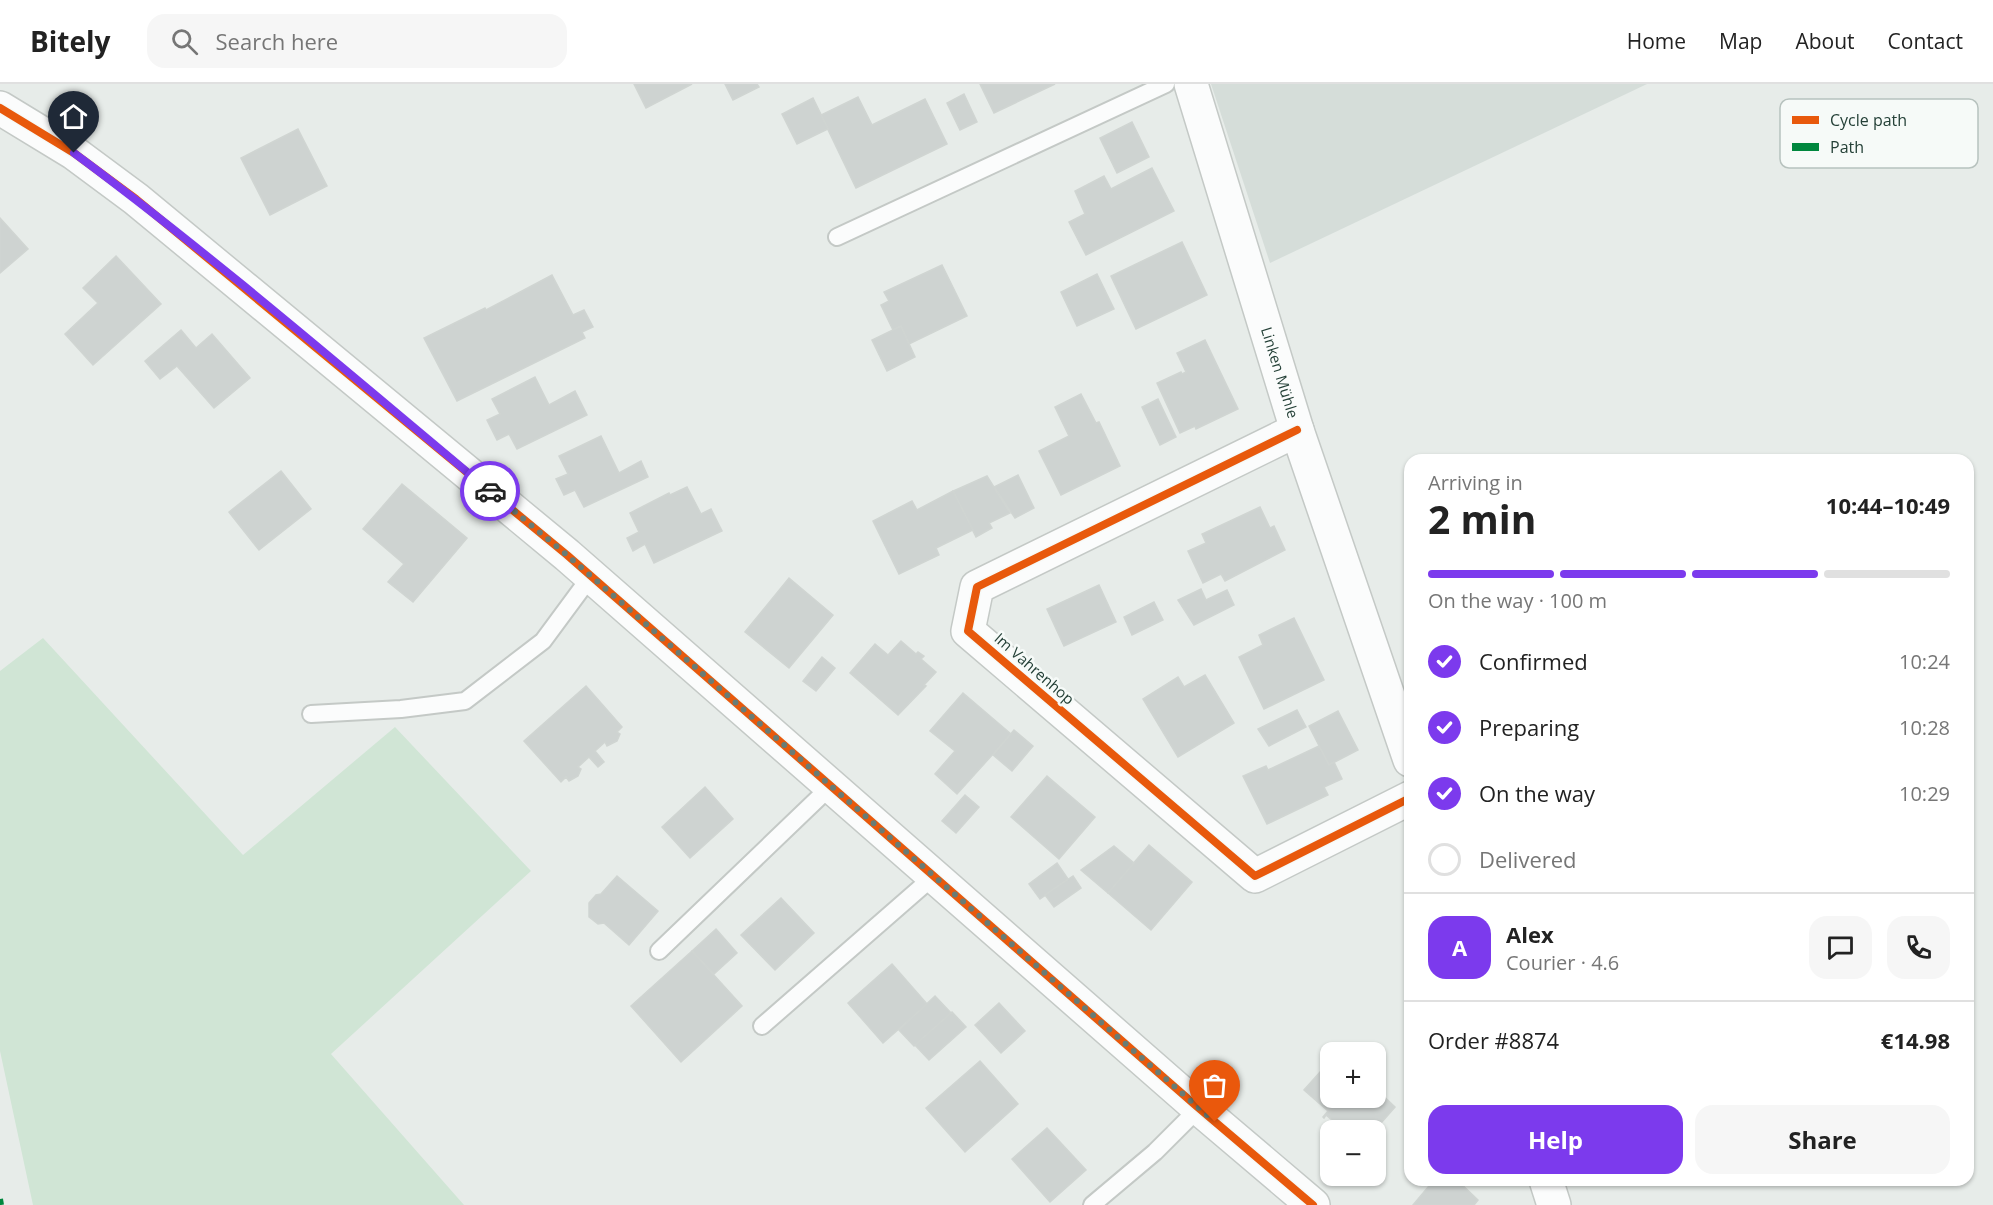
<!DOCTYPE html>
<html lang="en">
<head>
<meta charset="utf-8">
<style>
	body { margin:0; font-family:"Open Sans",sans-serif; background:#f6f6f6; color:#222; height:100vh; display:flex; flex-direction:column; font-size:22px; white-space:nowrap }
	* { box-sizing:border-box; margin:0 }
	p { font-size:20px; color:#767676 }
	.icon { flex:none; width:33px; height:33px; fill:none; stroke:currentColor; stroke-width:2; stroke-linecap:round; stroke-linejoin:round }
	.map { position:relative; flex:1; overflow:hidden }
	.panel { position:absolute; left:1404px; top:370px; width:570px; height:732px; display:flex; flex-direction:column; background:#fff; border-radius:18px; box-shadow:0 2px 4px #0004 }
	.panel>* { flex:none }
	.controls { position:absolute; left:1320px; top:958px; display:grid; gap:12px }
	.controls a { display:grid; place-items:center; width:66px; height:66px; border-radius:12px; background:#fff; box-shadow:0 2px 4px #0004; font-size:30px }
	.pin { position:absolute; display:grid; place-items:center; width:51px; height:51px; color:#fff; margin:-62px -26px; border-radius:50% 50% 50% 0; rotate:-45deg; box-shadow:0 0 6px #0007 }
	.pin .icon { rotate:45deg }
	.courier { position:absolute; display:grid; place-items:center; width:60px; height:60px; margin:-30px; border:4px solid #7c3aed; border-radius:50%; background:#fff; color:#222; box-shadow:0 2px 8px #0007 }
	.overview em { font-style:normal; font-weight:700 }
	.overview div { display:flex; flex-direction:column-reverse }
	.overview { display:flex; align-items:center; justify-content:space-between; height:102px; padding:0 24px }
	h1 { font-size:39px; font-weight:700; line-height:45px }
	.bar { display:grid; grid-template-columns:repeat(4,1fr); gap:9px 6px; align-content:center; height:72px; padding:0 24px }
	.bar i { height:8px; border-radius:4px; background:#e0e0e0 }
	.bar .on { background:#7c3aed }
	.bar p { grid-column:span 4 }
	.line { display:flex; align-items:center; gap:15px; padding:0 24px; border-top:2px solid #e0e0e0 }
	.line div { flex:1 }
	.round { display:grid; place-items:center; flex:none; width:63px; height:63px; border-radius:18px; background:#f6f6f6 }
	ol { padding:0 24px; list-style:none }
	li { display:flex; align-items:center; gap:18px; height:66px }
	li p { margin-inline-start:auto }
	li .icon { padding:6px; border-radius:50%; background:#7c3aed; color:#fff; stroke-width:4 }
	li:last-child { color:#767676 }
	li i { width:33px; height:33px; border:3px solid #e0e0e0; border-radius:50% }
	.action { display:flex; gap:12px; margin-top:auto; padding:12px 24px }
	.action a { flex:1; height:69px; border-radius:18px; background:#7c3aed; color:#fff; font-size:24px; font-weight:700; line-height:69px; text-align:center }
	.action a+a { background:#f6f6f6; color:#222 }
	header { display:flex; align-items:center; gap:36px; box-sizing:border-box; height:84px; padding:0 30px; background:#fff; border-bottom:2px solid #e0e0e0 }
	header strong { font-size:28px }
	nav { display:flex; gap:33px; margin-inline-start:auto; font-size:21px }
	.search { width:420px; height:54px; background:#f6f6f6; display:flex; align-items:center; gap:15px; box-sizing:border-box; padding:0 21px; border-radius:18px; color:#767676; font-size:22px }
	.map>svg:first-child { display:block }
	.built { fill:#d5ddd9 }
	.green { fill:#d0e5d5 }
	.building { fill:#ced3d1; stroke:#d0d5d2; stroke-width:1.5 }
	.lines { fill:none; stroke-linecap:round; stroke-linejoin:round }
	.lane-casing { stroke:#c4c9c6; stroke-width:20 }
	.street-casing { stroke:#c4c9c6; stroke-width:36 }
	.lane { stroke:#fbfcfc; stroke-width:16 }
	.street { stroke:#fbfcfc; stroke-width:33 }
	.quiet { stroke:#00873e; stroke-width:6; stroke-dasharray:12 6; stroke-linecap:butt }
	.cycleway-casing { stroke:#f6faf8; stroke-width:11 }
	.cycleway { stroke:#e8590c; stroke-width:8 }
	.done { stroke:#687c75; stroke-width:6; stroke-dasharray:0 10.8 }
	.route { stroke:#7c3aed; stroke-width:8 }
	.labels { text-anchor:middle; stroke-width:5; stroke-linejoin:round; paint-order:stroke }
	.street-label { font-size:15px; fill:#244037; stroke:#f6faf8 }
	.key { fill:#f6faf8; stroke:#b7c2be; stroke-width:1.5 }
	.key-label { font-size:16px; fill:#244037 }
</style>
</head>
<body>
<header>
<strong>Bitely</strong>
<div class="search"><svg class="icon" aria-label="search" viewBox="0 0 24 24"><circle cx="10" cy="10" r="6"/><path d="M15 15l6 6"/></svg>Search here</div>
<nav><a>Home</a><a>Map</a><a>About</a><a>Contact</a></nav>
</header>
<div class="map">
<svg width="1993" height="1121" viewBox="0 0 1993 1121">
	<rect width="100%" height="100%" fill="#e7ece9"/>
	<polygon class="built" points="1211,0 1647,0 1270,179"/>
	<polygon class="green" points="43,554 243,771 395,643 531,787 331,970 464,1121 33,1121 0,967 0,587"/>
	<g class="building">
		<polygon points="634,0 692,0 646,24"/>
		<polygon points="725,0 757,0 759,3 733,16"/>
		<polygon points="980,0 1055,0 994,29"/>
		<polygon points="964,10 977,38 960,46 947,19"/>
		<polygon points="858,13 872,41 925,15 947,60 856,104 821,31"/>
		<polygon points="813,14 828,45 797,60 782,30"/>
		<polygon points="1132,38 1149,73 1117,89 1100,54"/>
		<polygon points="298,45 327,102 270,131 241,74"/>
		<polygon points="1152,84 1174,127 1086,171 1069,138 1085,130 1075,107 1104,92 1111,105"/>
		<polygon points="0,134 28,165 0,189"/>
		<polygon points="1182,158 1207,211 1136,245 1111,192"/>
		<polygon points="116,172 161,220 93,281 65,250 98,219 83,204"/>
		<polygon points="942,181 967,232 909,260 901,242 893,246 881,221 889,217 884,208"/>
		<polygon points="1097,190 1114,225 1077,242 1061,208"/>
		<polygon points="552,191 573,231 584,226 593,243 582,248 585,254 457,317 424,254 485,224 486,226"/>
		<polygon points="901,242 915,273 887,287 872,256"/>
		<polygon points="181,246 196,264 212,250 250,294 214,324 177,282 160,295 145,277"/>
		<polygon points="1205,256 1238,325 1196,345 1195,342 1180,349 1157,299 1181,288 1182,290 1186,288 1177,269"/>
		<polygon points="535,293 549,321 575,307 587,331 517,365 509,350 497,356 487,336 500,330 492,315"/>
		<polygon points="1081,310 1096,339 1099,338 1120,382 1061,411 1039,367 1069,352 1055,323"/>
		<polygon points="1158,315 1176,353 1160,361 1142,323"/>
		<polygon points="601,352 619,389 641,377 648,393 584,423 575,406 564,411 556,395 568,390 559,372"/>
		<polygon points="281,387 311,425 259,466 229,428"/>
		<polygon points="1018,391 1034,424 1015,434 994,403"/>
		<polygon points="987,392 1010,429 989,439 992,444 976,453 953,407"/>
		<polygon points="402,400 467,454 413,518 388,498 404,480 363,445"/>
		<polygon points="687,403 701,430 711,425 722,447 654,479 645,460 633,467 627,454 639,448 630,429 669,409 670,411"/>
		<polygon points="953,407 973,446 936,464 939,471 899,490 873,437 912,417 917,426"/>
		<polygon points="1260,423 1270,444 1274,442 1285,466 1225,497 1221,490 1203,499 1188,467 1206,459 1202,450"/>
		<polygon points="789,494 833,531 789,584 745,548"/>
		<polygon points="1099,501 1116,538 1064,562 1047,525"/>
		<polygon points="1201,505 1206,516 1227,506 1234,521 1194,541 1178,516"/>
		<polygon points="1154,518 1163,536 1132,551 1124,533"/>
		<polygon points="1294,534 1324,596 1264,625 1239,573 1263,561 1259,551"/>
		<polygon points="901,557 916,570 918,568 924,572 921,575 936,588 924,601 926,602 898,631 850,589 875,560 888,571"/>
		<polygon points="822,573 835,584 816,607 803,597"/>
		<polygon points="1205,591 1234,639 1178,673 1143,615 1178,593 1184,603"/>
		<polygon points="586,602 622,643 617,648 620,650 617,657 607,662 605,658 595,667 604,678 598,683 589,673 578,683 581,685 578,692 569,697 566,693 561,698 524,657"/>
		<polygon points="963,609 1011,650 957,710 935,690 955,667 930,647"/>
		<polygon points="1297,626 1306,643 1269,662 1258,645"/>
		<polygon points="1338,627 1358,666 1329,681 1309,642"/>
		<polygon points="1014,646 1033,662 1012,687 993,671"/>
		<polygon points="1319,662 1329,681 1334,678 1342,695 1324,703 1328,711 1267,740 1243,692 1266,682 1268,686"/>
		<polygon points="1047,692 1095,733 1059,775 1011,733"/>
		<polygon points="705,703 733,735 690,774 662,743"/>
		<polygon points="965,711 979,723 956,749 942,737"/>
		<polygon points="1149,761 1192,798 1151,846 1108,809"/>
		<polygon points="1114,762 1134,779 1108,809 1081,786"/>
		<polygon points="1057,779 1068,795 1040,815 1029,800"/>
		<polygon points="617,792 658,827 629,861 604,839 598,840 589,833 589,819 596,811 601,810"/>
		<polygon points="1073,792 1081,804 1054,823 1045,811"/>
		<polygon points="781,814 814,849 775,886 741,851"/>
		<polygon points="716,845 737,869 714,890 692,867"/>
		<polygon points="692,867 742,922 681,978 631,922"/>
		<polygon points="892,880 927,920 883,959 848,919"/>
		<polygon points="935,912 951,929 914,962 899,946"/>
		<polygon points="999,919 1025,947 1001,969 975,941"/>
		<polygon points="952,928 966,943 929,976 915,961"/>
		<polygon points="980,977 1018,1020 965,1068 926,1024"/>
		<polygon points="1330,977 1330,1014 1376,1014 1376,1005 1395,1023 1374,1047 1345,1047 1326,1031 1324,1034 1323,1033 1328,1027 1304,1006"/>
		<polygon points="1047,1044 1086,1086 1050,1118 1012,1075"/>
		<polygon points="1434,1096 1457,1096 1478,1116 1474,1121 1413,1121"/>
	</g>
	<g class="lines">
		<g class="lane-casing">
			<g id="lane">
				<polyline points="837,153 1166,0"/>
				<polyline points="311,630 401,625 465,617 543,557 591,492"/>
				<polyline points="659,867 831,702"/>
				<polyline points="762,942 934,792"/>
				<polyline points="1092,1121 1155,1068 1199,1024"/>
			</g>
		</g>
		<g class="street-casing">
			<g id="street">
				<path id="s1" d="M1191 0 1297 346 1410 676"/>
				<polyline points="0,24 74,69 136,115 567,471 1194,1020 1313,1121"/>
				<polyline points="1297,346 977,503 968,547 1255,792 1410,714"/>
				<polyline points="1546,1096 1554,1121"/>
			</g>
		</g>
		<use href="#lane" class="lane"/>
		<use href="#street" class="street"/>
		<polyline class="quiet" points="0,1115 1,1121"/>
		<g class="cycleway-casing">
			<g id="cycleway">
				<polyline points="0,24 74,69 136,115 567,471 1194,1020 1313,1121"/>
				<polyline points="1297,346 977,503 968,547 1255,792 1410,714"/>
			</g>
		</g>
		<use href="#cycleway" class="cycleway"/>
	</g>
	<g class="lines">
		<polyline class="done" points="490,407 567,471 1215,1038"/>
		<path class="route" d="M74 69C217 175 353 293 490 407"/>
	</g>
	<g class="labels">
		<g class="street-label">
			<text dy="5" stroke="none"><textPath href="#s1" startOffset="302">Linken Mühle</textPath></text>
			<text transform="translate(1034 585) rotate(41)" y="5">Im Vahrenhop</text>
		</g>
	</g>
	<rect x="1780" y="15" width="198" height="69" rx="9" class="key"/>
	<rect x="1792" y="32" width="27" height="8" fill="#e8590c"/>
	<rect x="1792" y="59" width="27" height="8" fill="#00873e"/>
	<g class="key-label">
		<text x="1830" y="42">Cycle path</text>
		<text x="1830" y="69">Path</text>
	</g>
</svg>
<div class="controls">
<a>+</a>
<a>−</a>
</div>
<div class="pin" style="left:1215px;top:1038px;background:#ea580c"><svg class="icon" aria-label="bag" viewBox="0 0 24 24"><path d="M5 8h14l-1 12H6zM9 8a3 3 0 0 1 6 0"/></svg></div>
<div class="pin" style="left:74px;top:69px;background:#1f2937"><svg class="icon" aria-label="home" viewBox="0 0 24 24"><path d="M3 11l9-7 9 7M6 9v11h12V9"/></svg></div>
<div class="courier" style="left:490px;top:407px"><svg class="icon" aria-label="car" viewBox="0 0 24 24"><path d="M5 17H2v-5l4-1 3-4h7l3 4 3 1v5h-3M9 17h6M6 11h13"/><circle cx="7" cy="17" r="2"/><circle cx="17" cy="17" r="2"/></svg></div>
<section class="panel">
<div class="overview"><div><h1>2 min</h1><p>Arriving in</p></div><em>10:44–10:49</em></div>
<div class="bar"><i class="on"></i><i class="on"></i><i class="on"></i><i></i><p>On the way · 100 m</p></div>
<ol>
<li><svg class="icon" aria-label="check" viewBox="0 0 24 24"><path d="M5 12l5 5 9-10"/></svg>Confirmed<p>10:24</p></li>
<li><svg class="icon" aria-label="check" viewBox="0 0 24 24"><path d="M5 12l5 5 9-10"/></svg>Preparing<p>10:28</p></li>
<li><svg class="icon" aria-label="check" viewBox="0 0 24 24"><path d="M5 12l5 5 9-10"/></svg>On the way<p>10:29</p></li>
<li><i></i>Delivered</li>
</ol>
<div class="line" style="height:108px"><b class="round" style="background:#7c3aed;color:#fff">A</b><div><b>Alex</b><p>Courier · 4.6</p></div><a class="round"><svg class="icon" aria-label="chat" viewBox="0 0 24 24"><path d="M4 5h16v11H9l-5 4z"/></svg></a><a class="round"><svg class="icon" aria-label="phone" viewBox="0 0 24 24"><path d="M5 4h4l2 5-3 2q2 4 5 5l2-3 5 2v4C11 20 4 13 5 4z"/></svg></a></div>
<div class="line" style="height:78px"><div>Order #8874</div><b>€14.98</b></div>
<div class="action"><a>Help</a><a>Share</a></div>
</section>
</div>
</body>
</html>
